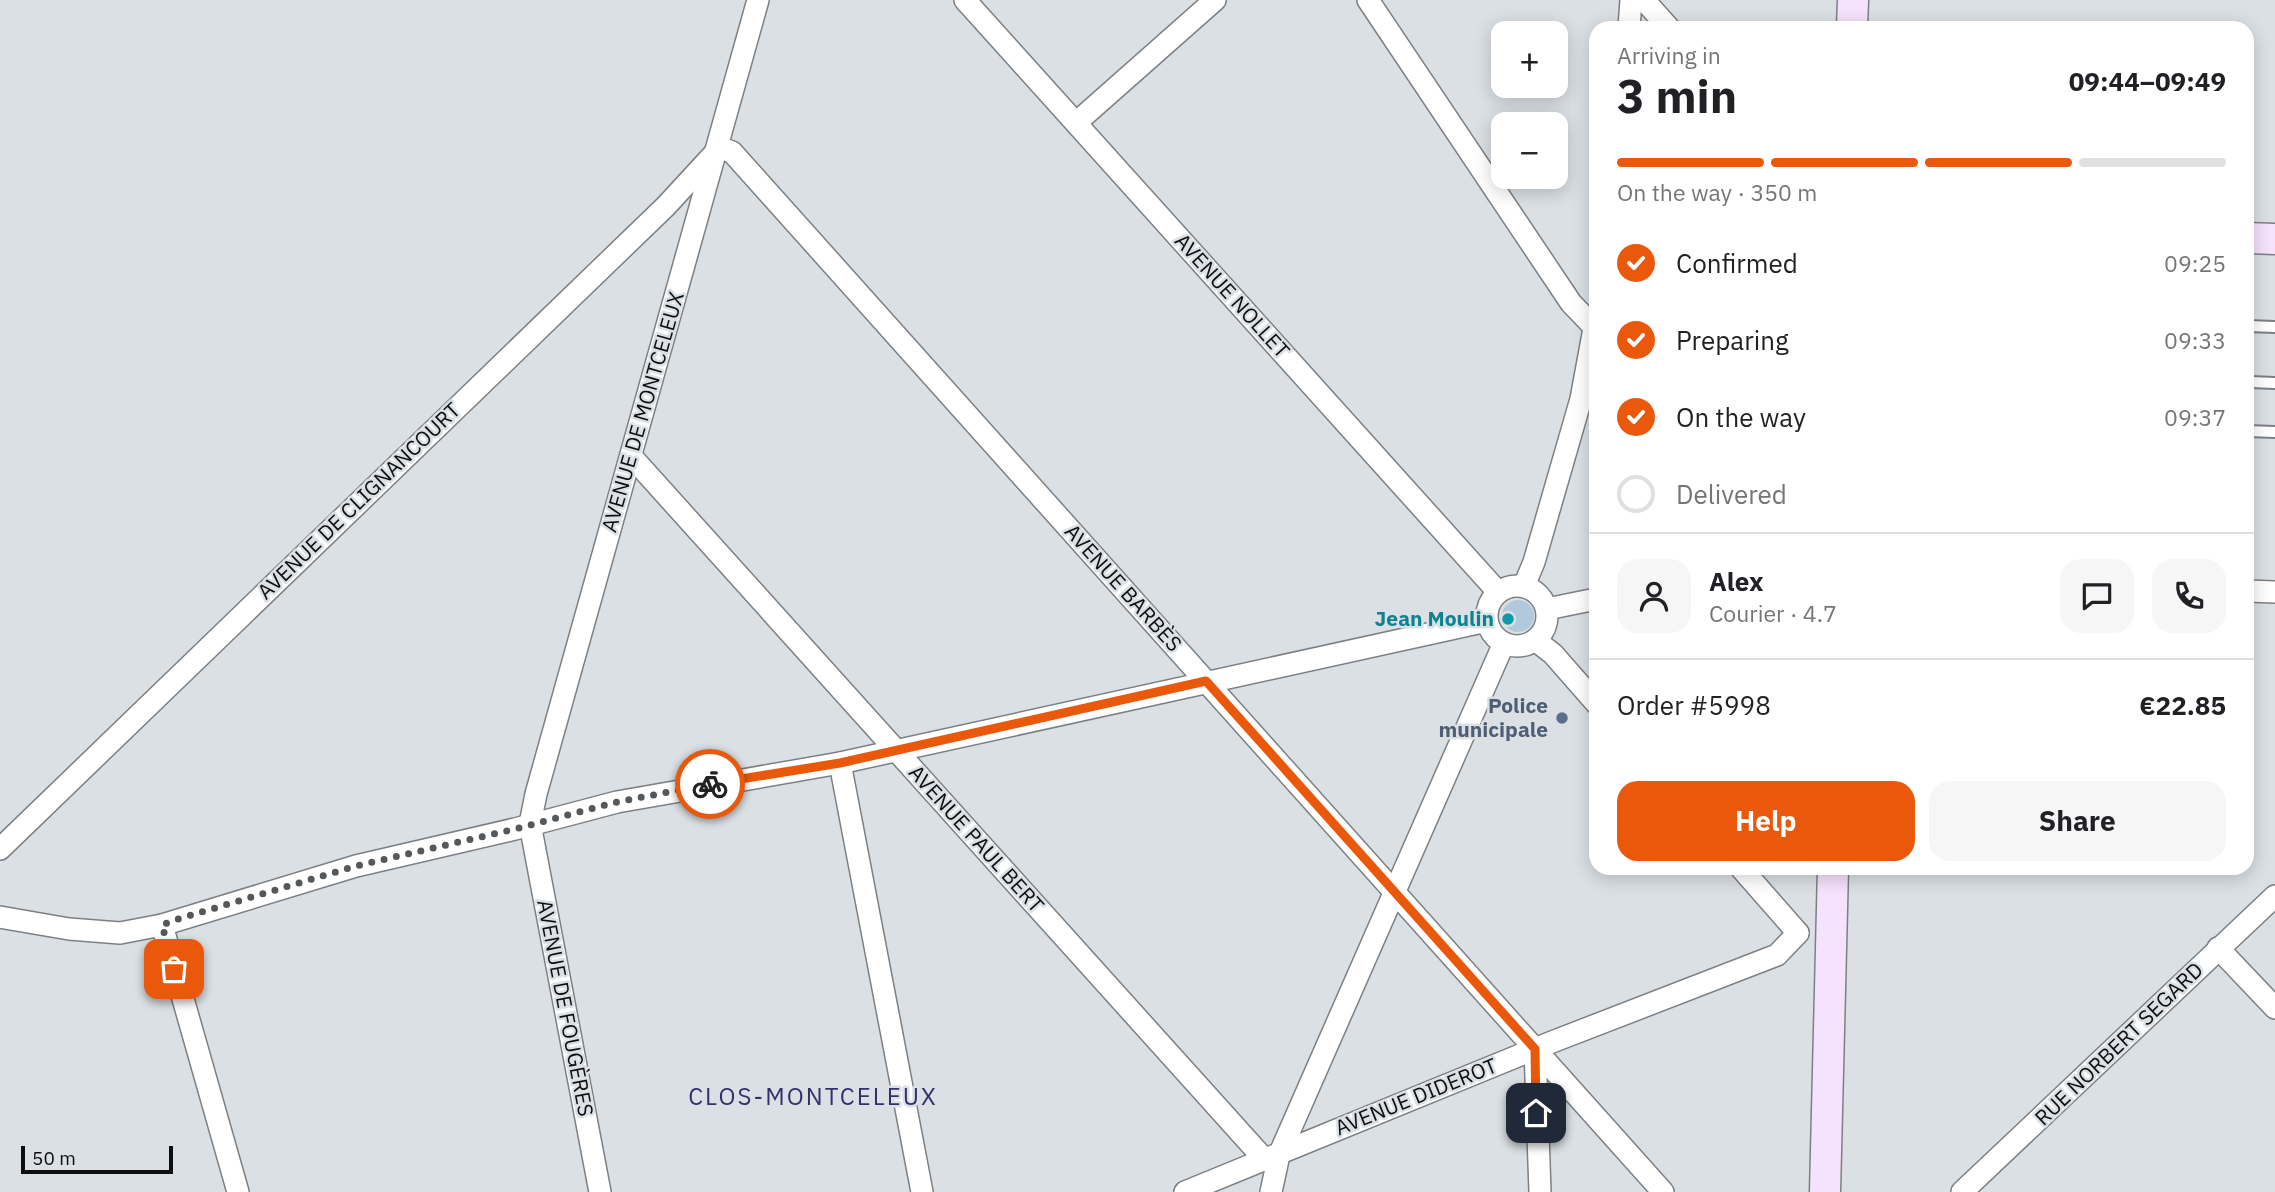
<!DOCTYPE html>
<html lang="en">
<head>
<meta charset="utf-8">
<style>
	body { margin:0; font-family:"IBM Plex Sans",sans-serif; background:#f6f6f6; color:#202124; height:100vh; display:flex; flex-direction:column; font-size:26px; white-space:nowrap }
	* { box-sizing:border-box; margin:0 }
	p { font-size:23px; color:#757577 }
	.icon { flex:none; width:38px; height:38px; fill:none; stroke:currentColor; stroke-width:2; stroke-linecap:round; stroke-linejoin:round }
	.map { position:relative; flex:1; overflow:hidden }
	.drawer { position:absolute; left:1589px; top:21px; width:665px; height:854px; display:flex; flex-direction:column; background:#fff; border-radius:21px; box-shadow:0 4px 18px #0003 }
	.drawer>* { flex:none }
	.fabs { position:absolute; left:1491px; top:21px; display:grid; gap:14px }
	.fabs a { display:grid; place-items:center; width:77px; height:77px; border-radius:14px; background:#fff; box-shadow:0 4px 18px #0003; font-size:35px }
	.scale { position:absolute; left:21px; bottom:18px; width:152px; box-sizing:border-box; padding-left:7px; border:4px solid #0d0e10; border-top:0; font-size:19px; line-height:24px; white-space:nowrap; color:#0d0e10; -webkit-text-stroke:5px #dbe0e5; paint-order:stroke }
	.pin { position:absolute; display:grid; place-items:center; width:60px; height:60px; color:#fff; margin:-30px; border-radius:14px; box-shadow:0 4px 10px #0006 }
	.courier { position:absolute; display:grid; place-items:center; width:70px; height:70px; margin:-35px; border:5px solid #ea580c; border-radius:50%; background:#fff; color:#222; box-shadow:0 2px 9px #0007 }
	.summary em { font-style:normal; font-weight:700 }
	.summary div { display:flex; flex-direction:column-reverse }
	.summary { display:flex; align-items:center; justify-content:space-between; height:119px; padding:0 28px }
	h1 { font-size:46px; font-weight:700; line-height:52px }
	.bar { display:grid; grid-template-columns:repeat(4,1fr); gap:10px 7px; align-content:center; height:84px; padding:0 28px }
	.bar i { height:9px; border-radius:5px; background:#e0e0e0 }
	.bar .selected { background:#ea580c }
	.bar p { grid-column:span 4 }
	.line { display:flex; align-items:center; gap:18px; padding:0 28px; border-top:2px solid #e0e0e0 }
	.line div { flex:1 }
	.round { display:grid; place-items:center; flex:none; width:74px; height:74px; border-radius:21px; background:#f6f6f6 }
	ol { padding:0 28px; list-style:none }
	li { display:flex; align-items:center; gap:21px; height:77px }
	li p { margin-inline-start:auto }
	li .icon { padding:7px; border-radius:50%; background:#ea580c; color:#fff; stroke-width:4 }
	li:last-child { color:#757577 }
	li i { width:38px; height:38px; border:4px solid #e0e0e0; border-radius:50% }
	.primary-button { display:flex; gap:14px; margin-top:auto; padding:14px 28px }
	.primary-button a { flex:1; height:80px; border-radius:21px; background:#ea580c; color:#fff; font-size:28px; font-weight:700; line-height:80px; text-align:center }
	.primary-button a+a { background:#f6f6f6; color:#202124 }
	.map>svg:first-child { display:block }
	.green { fill:#b2c9dc }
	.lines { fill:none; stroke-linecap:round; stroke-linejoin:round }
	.lane-casing { stroke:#7c8084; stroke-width:14 }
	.street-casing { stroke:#7c8084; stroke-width:24 }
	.secondary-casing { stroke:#7c8084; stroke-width:33 }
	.lane { stroke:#fff; stroke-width:10 }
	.street { stroke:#fff; stroke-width:21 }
	.secondary { stroke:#f5e2fc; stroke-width:30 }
	.done { stroke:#55585b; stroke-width:7; stroke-dasharray:0 12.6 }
	.route { stroke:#ea580c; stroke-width:9 }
	.culture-dot { fill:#0f9aa8; stroke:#dbe0e5; stroke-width:2.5 }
	.service-dot { fill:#5c6f8a; stroke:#dbe0e5; stroke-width:2.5 }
	.labels { text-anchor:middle; stroke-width:5; stroke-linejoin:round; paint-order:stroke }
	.street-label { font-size:21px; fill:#0d0e10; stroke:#dbe0e5 }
	.culture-label { font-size:21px; font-weight:bold; fill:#0d838f; stroke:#dbe0e5; text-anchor:end }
	.service-label { font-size:21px; font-weight:bold; fill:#4e5e75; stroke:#dbe0e5; text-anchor:end }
	.quarter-label { font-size:24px; letter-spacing:2px; fill:#34306c; stroke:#dbe0e5 }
</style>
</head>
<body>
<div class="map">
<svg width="2275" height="1192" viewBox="0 0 2275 1192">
	<rect width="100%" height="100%" fill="#dbe0e5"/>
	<circle class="green" cx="1518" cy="616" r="16"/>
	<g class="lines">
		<g class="lane-casing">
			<g id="lane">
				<polyline points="2247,326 2275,327"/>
				<polyline points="2250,382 2275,383"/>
				<polyline points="2247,431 2275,432"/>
			</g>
		</g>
		<g class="street-casing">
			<g id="street">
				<polyline points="965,0 1498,592"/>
				<polyline points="1368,0 1571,303 1594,327"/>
				<polyline points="1644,0 1669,28"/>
				<polyline points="1629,28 1631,0"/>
				<polyline points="1077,122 1215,0"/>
				<polyline points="718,147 732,152 1663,1192"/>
				<polyline points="631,456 1265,1160"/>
				<circle cx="1517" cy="616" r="30"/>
				<polyline points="1524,586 1534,562 1581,399 1596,318"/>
				<polyline points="2247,591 2275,592"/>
				<polyline points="1547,609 1596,599"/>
				<polyline points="1535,640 1553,654 1596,703"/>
				<polyline points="840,763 922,1192"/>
				<polyline points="0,849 666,206 713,155"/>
				<polyline points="1741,868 1798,933"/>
				<polyline points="0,917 69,929 120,933 162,925 356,866 515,829 617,802 840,763 1487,621"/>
				<polyline points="162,925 238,1192"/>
				<polyline points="2218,948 2275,1008"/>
				<polyline points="1535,1049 1540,1192"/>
				<polyline points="600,1192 530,824 536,794 758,0"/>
				<polyline points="1185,1192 1552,1042 1777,955 1798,933"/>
				<polyline points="1271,1192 1279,1155 1504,643"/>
				<polyline points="1962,1192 2275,896"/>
			</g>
		</g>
		<g class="secondary-casing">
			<g id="secondary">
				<polyline points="1852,28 1853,0"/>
				<polyline points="2247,238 2275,239"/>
				<polyline points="1825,1192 1833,868"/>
			</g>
		</g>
		<use href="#lane" class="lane"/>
		<use href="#street" class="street"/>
		<use href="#secondary" class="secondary"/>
	</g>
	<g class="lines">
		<polyline class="done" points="174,969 162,925 178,919 356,866 515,829 617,802 710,784"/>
		<polyline class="route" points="710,784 840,763 1206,681 1535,1049 1536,1113"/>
	</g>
	<circle class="culture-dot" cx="1508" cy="619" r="7"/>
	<circle class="service-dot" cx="1562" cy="718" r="7"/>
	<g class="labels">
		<g class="street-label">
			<text transform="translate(1232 296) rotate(48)" y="7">AVENUE NOLLET</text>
			<text transform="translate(643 412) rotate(-74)" y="7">AVENUE DE MONTCELEUX</text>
			<text transform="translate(359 501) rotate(-44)" y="7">AVENUE DE CLIGNANCOURT</text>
			<text transform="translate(1123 588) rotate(48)" y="7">AVENUE BARBÈS</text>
			<text transform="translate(976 839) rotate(48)" y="7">AVENUE PAUL BERT</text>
			<text transform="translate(565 1008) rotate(79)" y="7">AVENUE DE FOUGÈRES</text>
			<text transform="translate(2119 1044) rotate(-44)" y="7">RUE NORBERT SEGARD</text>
			<text transform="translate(1416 1097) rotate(-22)" y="7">AVENUE DIDEROT</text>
		</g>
		<g class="culture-label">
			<text x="1494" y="626">Jean Moulin</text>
		</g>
		<g class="service-label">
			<text x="1548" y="713">Police<tspan x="1548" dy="24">municipale</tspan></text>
		</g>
		<g class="quarter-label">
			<text x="813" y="1105">CLOS-MONTCELEUX</text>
		</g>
	</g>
</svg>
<div class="fabs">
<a>+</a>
<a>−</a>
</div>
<div class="scale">50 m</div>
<div class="pin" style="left:174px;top:969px;background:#ea580c"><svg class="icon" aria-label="bag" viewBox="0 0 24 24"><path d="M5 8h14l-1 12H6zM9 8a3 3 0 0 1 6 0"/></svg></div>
<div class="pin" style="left:1536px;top:1113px;background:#1f2937"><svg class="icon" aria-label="home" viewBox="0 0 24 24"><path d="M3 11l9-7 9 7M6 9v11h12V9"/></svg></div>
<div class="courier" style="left:710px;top:784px"><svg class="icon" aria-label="bike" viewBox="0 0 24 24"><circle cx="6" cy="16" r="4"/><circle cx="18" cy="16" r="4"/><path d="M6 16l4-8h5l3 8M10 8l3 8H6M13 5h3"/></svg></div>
<section class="drawer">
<div class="summary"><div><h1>3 min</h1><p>Arriving in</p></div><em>09:44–09:49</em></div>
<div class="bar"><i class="selected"></i><i class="selected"></i><i class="selected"></i><i></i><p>On the way · 350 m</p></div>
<ol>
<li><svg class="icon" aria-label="check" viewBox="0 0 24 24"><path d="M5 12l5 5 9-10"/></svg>Confirmed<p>09:25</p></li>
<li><svg class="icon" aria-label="check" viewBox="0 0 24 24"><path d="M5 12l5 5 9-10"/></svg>Preparing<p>09:33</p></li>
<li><svg class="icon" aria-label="check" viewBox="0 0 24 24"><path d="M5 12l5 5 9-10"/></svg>On the way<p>09:37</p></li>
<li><i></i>Delivered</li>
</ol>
<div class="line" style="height:126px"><a class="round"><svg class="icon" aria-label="person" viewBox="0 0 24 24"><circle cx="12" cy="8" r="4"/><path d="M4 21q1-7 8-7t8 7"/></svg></a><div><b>Alex</b><p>Courier · 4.7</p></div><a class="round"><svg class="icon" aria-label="chat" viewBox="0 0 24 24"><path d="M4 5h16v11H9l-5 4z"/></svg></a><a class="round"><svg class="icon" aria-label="phone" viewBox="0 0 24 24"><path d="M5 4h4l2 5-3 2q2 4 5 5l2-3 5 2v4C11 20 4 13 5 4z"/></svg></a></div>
<div class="line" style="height:91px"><div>Order #5998</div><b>€22.85</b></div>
<div class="primary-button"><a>Help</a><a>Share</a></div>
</section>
</div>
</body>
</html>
